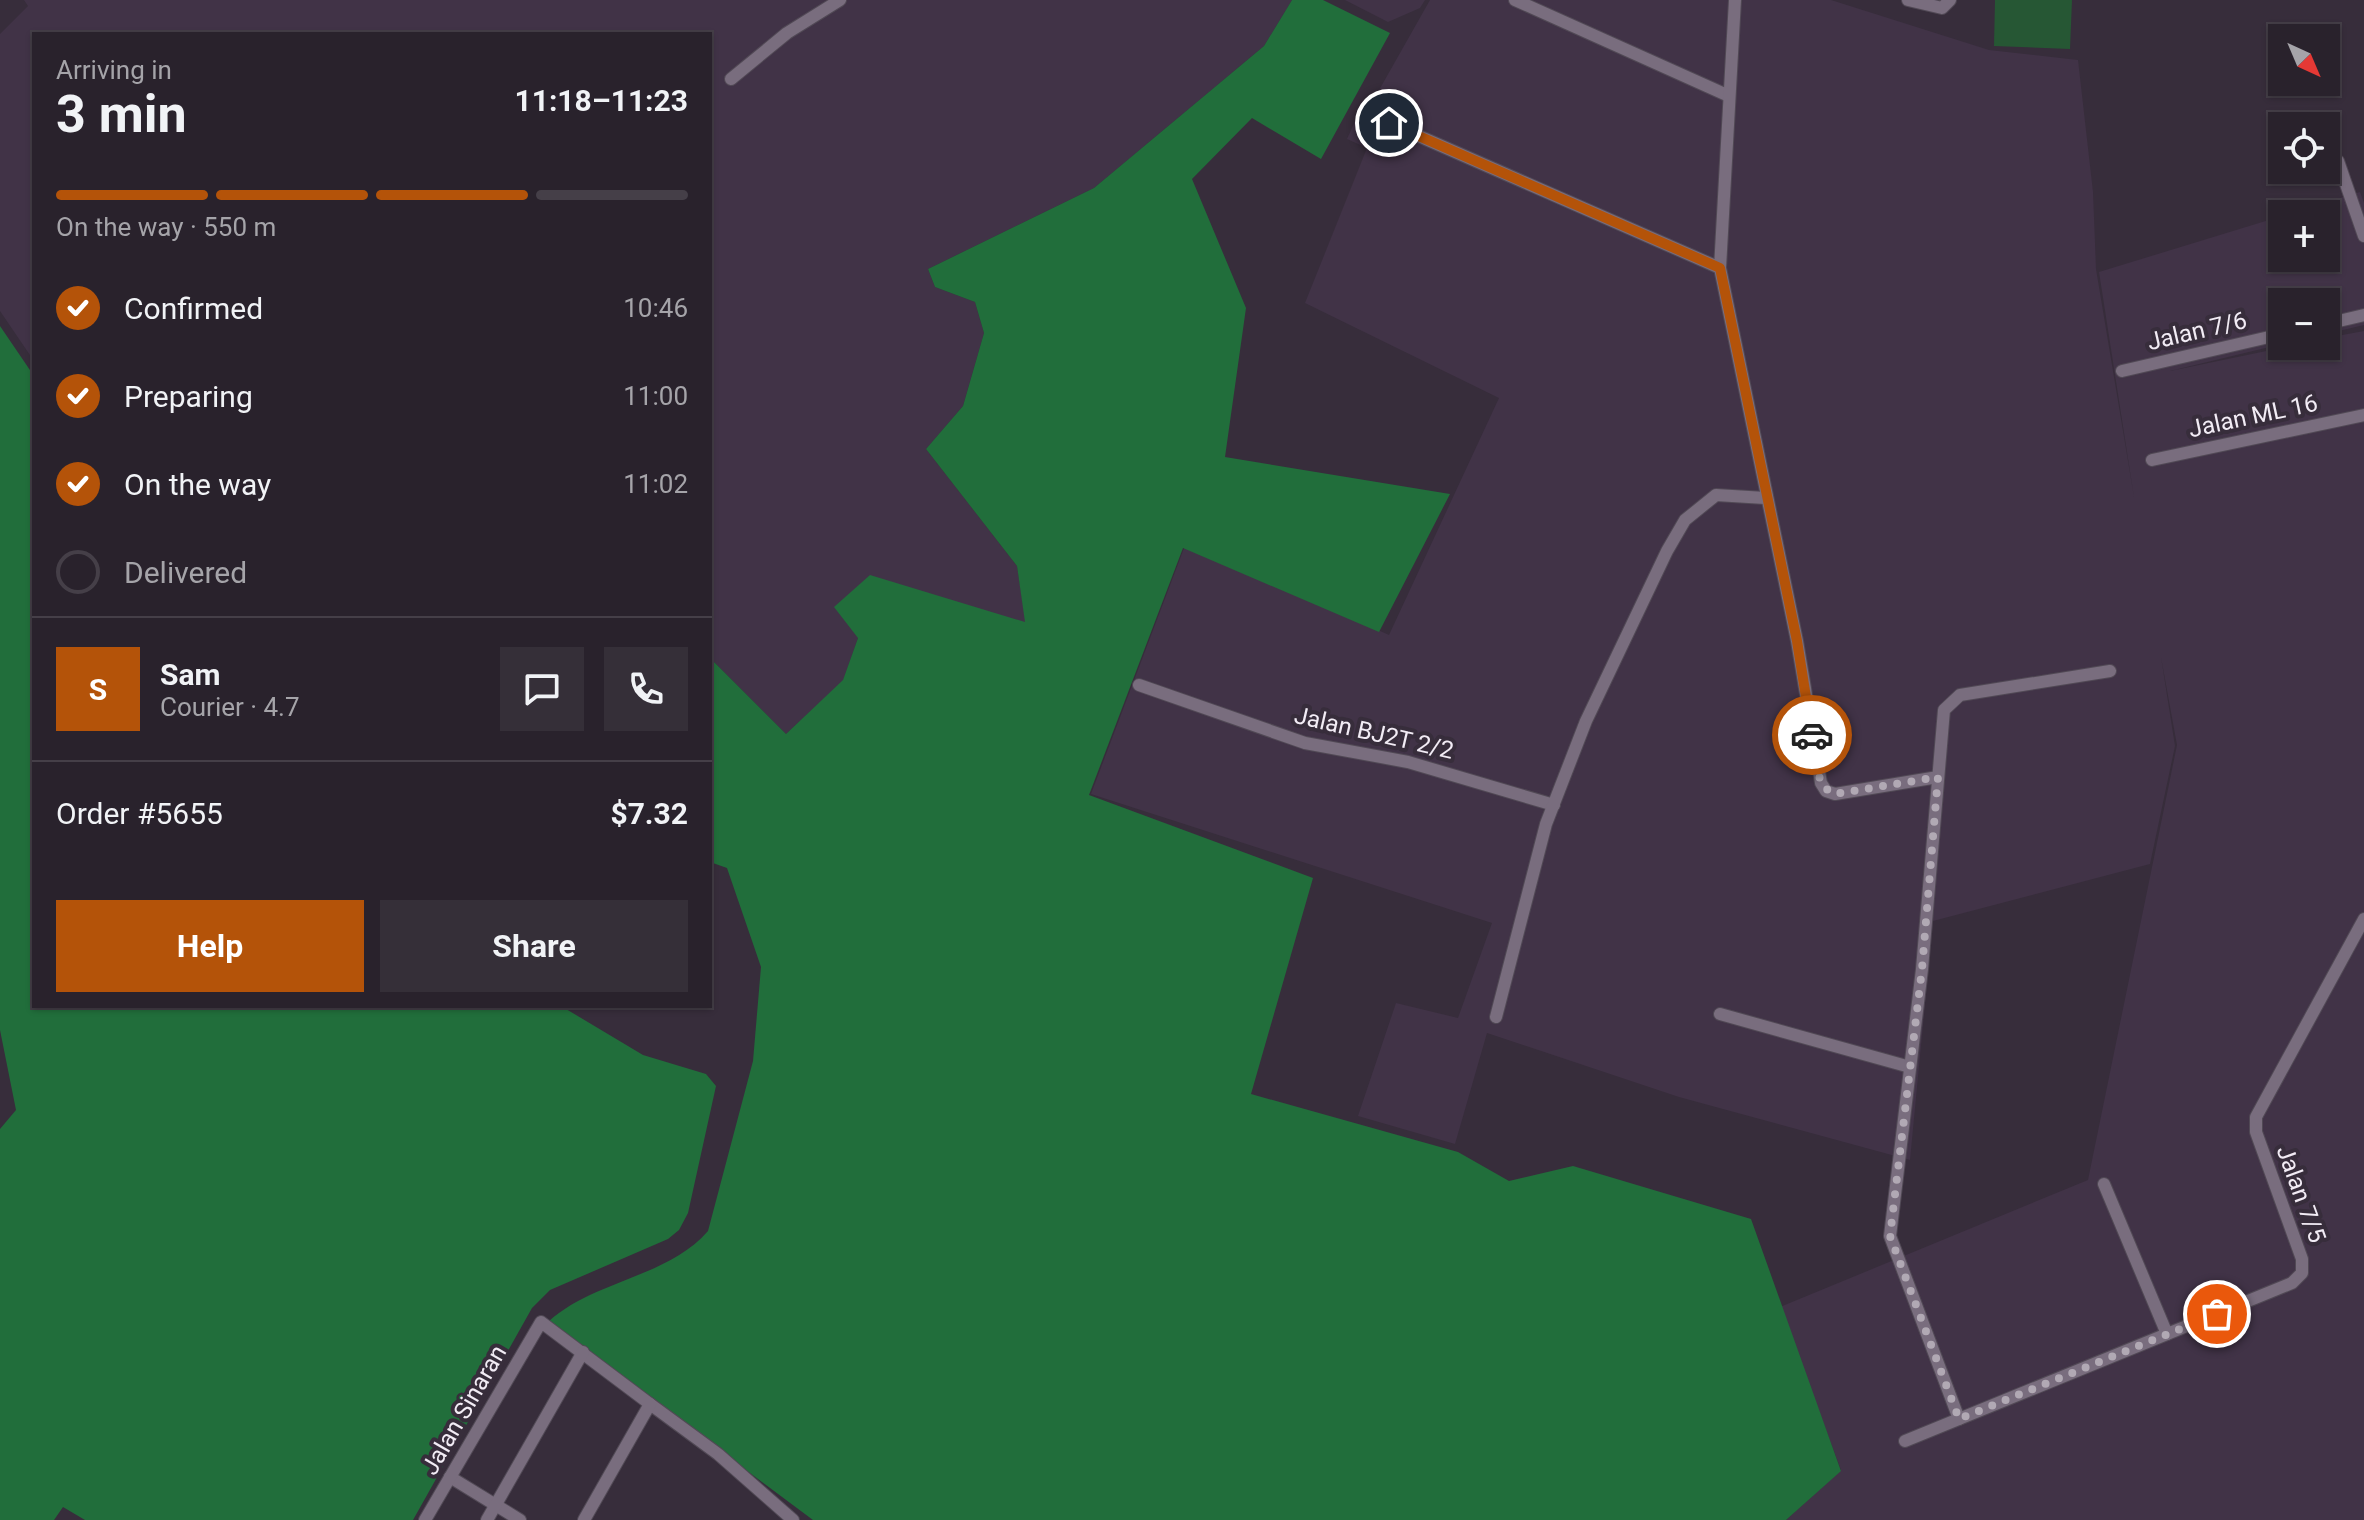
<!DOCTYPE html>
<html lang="en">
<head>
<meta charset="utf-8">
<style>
	body { margin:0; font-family:Roboto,sans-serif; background:#352f38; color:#f1f3f6; height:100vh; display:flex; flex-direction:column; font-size:30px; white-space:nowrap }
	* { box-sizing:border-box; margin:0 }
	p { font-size:26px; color:#a5a4a9 }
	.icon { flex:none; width:44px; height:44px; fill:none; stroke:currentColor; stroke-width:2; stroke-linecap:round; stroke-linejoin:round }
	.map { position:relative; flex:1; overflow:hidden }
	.panel { position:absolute; left:32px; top:32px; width:680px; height:976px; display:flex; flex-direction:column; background:#29222c; border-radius:0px; box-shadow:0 2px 6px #0004,0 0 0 2px #453f48 }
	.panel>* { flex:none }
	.needle { width:52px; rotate:136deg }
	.buttons { position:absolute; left:2268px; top:24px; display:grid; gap:16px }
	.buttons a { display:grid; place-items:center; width:72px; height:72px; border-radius:0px; background:#29222c; box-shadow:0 2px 6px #0004,0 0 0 2px #453f48; font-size:40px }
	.pin { position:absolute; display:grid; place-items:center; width:68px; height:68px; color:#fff; margin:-34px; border:4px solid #fff; border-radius:50%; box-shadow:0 2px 8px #0007 }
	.courier { position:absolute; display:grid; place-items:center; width:80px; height:80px; margin:-40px; border:6px solid #b45309; border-radius:50%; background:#fff; color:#222; box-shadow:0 2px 10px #0007 }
	.overview em { font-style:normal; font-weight:700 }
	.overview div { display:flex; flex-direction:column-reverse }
	.overview { display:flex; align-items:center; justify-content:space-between; height:136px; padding:0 24px }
	h1 { font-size:52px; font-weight:700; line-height:60px }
	.bar { display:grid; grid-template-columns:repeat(4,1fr); gap:12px 8px; align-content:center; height:96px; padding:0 24px }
	.bar i { height:10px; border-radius:6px; background:#453f48 }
	.bar .on { background:#b45309 }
	.bar p { grid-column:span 4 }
	.line { display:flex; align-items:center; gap:20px; padding:0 24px; border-top:2px solid #453f48 }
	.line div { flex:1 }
	.round { display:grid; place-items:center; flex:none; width:84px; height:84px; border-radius:0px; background:#352f38 }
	ol { padding:0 24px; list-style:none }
	li { display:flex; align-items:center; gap:24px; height:88px }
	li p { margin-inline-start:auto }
	li .icon { padding:8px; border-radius:50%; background:#b45309; color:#fff; stroke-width:4 }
	li:last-child { color:#a5a4a9 }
	li i { width:44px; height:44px; border:4px solid #453f48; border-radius:50% }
	.primary-button { display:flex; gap:16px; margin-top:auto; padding:16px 24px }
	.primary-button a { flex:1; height:92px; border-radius:0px; background:#b45309; color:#fff; font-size:32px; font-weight:700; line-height:92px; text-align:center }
	.primary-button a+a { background:#352f38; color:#f1f3f6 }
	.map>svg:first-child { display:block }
	.built { fill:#413347 }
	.green { fill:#265734 }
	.forest { fill:#216e3b }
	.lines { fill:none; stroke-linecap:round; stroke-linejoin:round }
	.minor-casing { stroke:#514955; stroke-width:14 }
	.minor { stroke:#796d7e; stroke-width:12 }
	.done { stroke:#b1a9b4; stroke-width:8; stroke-dasharray:0 14.4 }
	.route { stroke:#b45309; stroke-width:10 }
	.labels { text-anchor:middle; stroke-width:8; stroke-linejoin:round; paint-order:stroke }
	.street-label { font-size:24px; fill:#f2ecf5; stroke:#372d3b }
</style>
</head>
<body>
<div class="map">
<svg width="2364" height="1520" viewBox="0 0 2364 1520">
	<rect width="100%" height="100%" fill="#372d3b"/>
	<g class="built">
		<polygon points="24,0 1292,0 1264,46 1094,188 928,269 935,287 975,302 984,333 963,406 926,449 1017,566 1026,623 858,638 843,681 786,734 710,658 710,34 34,34 34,361 0,311 0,34 28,6"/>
		<polygon points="1345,0 1425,0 1420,8 1388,22"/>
		<polygon points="1430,0 1831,0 1989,50 2078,60 2093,192 2096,269 2134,497 2099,272 2282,216 2282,258 2326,258 2326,214 2287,214 2360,192 2364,203 2364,325 2326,334 2326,302 2282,302 2282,344 2170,371 2290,346 2326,346 2326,338 2364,331 2364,1520 1786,1520 1841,1470 1780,1307 2088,1180 2177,745 2161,657 2175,746 2150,864 1933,921 1910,1160 1679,1097 1487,1033 1455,1144 1358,1116 1396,1003 1458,1018 1492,923 1091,794 1186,543 1389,635 1499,398 1305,303 1367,148 1347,139 1361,108 1374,99"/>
	</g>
	<polygon class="green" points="1995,0 2072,0 2070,49 1994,46"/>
	<g class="forest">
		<path d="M1292 0H1323L1390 33 1321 159 1252 118 1192 179 1246 308 1225 457 1450 494 1379 632 1183 548 1089 795 1313 878 1251 1094 1458 1152 1509 1181 1573 1166 1751 1219 1841 1471 1786 1520H813L548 1322C594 1280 667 1278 708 1231L753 1061 761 967 727 868 710 862V658L786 734 843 680 858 638 834 607 870 575 1025 622 1017 566 926 449 963 406 984 333 975 302 935 287 928 269 1094 188 1264 46Z"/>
		<polygon points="0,326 34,376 34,1006 561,1006 643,1055 706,1074 716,1086 688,1213 679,1230 668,1239 550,1290 532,1308 413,1520 85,1520 63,1507 54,1520 0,1520 0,1129 16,1110 0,1030"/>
	</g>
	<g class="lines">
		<g class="minor-casing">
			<g id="minor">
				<polyline points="1515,0 1729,96"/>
				<polyline points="1735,0 1720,268 1797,641 1821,783 1826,791 1835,794 1938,777"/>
				<polyline points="1908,0 1942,8 1950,0"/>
				<polyline points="731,79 787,33 840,0"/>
				<polyline points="1389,123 1720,268"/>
				<polyline points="2338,161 2364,236"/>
				<polyline points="2326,324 2364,315"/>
				<polyline points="2122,371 2282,334"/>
				<polyline points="2152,460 2364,415"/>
				<polyline points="1139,685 1305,743 1408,762 1554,805"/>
				<polyline points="1720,1014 1910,1067"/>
				<polyline points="1496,1017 1546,824 1586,721 1667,551 1685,520 1716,495 1765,498"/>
				<polyline points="2104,1184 2167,1334"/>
				<polyline points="650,1404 718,1454 793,1520"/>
				<polyline points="1959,1419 1890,1236 1922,969 1944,710 1960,695 2110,671"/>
				<polyline points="1905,1441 2292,1283 2302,1273 2302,1259 2256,1132 2256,1117 2364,919"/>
				<polyline points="450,1477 520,1520"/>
				<polyline points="425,1520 541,1322 650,1404 584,1520"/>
				<polyline points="487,1520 583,1352"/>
			</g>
		</g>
		<use href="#minor" class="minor"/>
	</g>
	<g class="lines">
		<path class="done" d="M1812 735C1816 755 1814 787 1835 794L1938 777 1922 969 1890 1236 1959 1419 2217 1314"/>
		<polyline class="route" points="1389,123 1720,268 1797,641 1812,735"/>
	</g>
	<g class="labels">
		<g class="street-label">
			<text transform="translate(2197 331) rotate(-13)" y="8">Jalan 7/6</text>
			<text transform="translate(2253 416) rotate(-12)" y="8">Jalan ML 16</text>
			<text transform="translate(1374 733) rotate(13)" y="8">Jalan BJ2T 2/2</text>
			<text transform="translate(2301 1194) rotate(70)" y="8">Jalan 7/5</text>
			<text transform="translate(464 1410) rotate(-60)" y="8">Jalan Sinaran</text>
		</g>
	</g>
</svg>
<div class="buttons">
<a><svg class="needle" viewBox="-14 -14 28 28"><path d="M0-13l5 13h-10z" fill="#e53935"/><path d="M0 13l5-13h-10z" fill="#a5a4a9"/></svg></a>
<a><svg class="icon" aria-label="locate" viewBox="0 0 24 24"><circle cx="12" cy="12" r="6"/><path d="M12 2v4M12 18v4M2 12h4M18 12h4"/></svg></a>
<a>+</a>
<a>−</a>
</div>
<div class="pin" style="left:2217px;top:1314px;background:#ea580c"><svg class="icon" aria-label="bag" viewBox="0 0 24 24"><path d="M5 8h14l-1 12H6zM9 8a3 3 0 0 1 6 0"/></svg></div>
<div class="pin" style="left:1389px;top:123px;background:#1f2937"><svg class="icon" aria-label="home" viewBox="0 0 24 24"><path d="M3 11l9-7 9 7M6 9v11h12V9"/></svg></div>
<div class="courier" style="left:1812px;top:735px"><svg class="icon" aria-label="car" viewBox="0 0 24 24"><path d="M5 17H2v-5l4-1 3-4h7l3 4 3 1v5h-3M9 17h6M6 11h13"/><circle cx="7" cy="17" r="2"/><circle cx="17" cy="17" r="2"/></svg></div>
<section class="panel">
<div class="overview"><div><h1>3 min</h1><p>Arriving in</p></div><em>11:18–11:23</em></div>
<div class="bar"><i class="on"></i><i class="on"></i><i class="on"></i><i></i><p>On the way · 550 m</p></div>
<ol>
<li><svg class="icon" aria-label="check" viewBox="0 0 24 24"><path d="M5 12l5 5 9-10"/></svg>Confirmed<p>10:46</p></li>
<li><svg class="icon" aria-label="check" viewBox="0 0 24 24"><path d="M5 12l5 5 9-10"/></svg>Preparing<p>11:00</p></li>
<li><svg class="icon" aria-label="check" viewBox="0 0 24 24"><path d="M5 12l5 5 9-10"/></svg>On the way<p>11:02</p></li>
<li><i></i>Delivered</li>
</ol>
<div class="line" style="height:144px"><b class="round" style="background:#b45309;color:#fff">S</b><div><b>Sam</b><p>Courier · 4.7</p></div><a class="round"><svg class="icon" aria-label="chat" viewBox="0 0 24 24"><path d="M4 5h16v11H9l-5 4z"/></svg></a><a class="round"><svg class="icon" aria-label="phone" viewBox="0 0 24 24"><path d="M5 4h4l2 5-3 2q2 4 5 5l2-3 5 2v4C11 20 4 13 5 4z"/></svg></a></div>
<div class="line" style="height:104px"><div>Order #5655</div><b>$7.32</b></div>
<div class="primary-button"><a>Help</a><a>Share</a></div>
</section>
</div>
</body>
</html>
